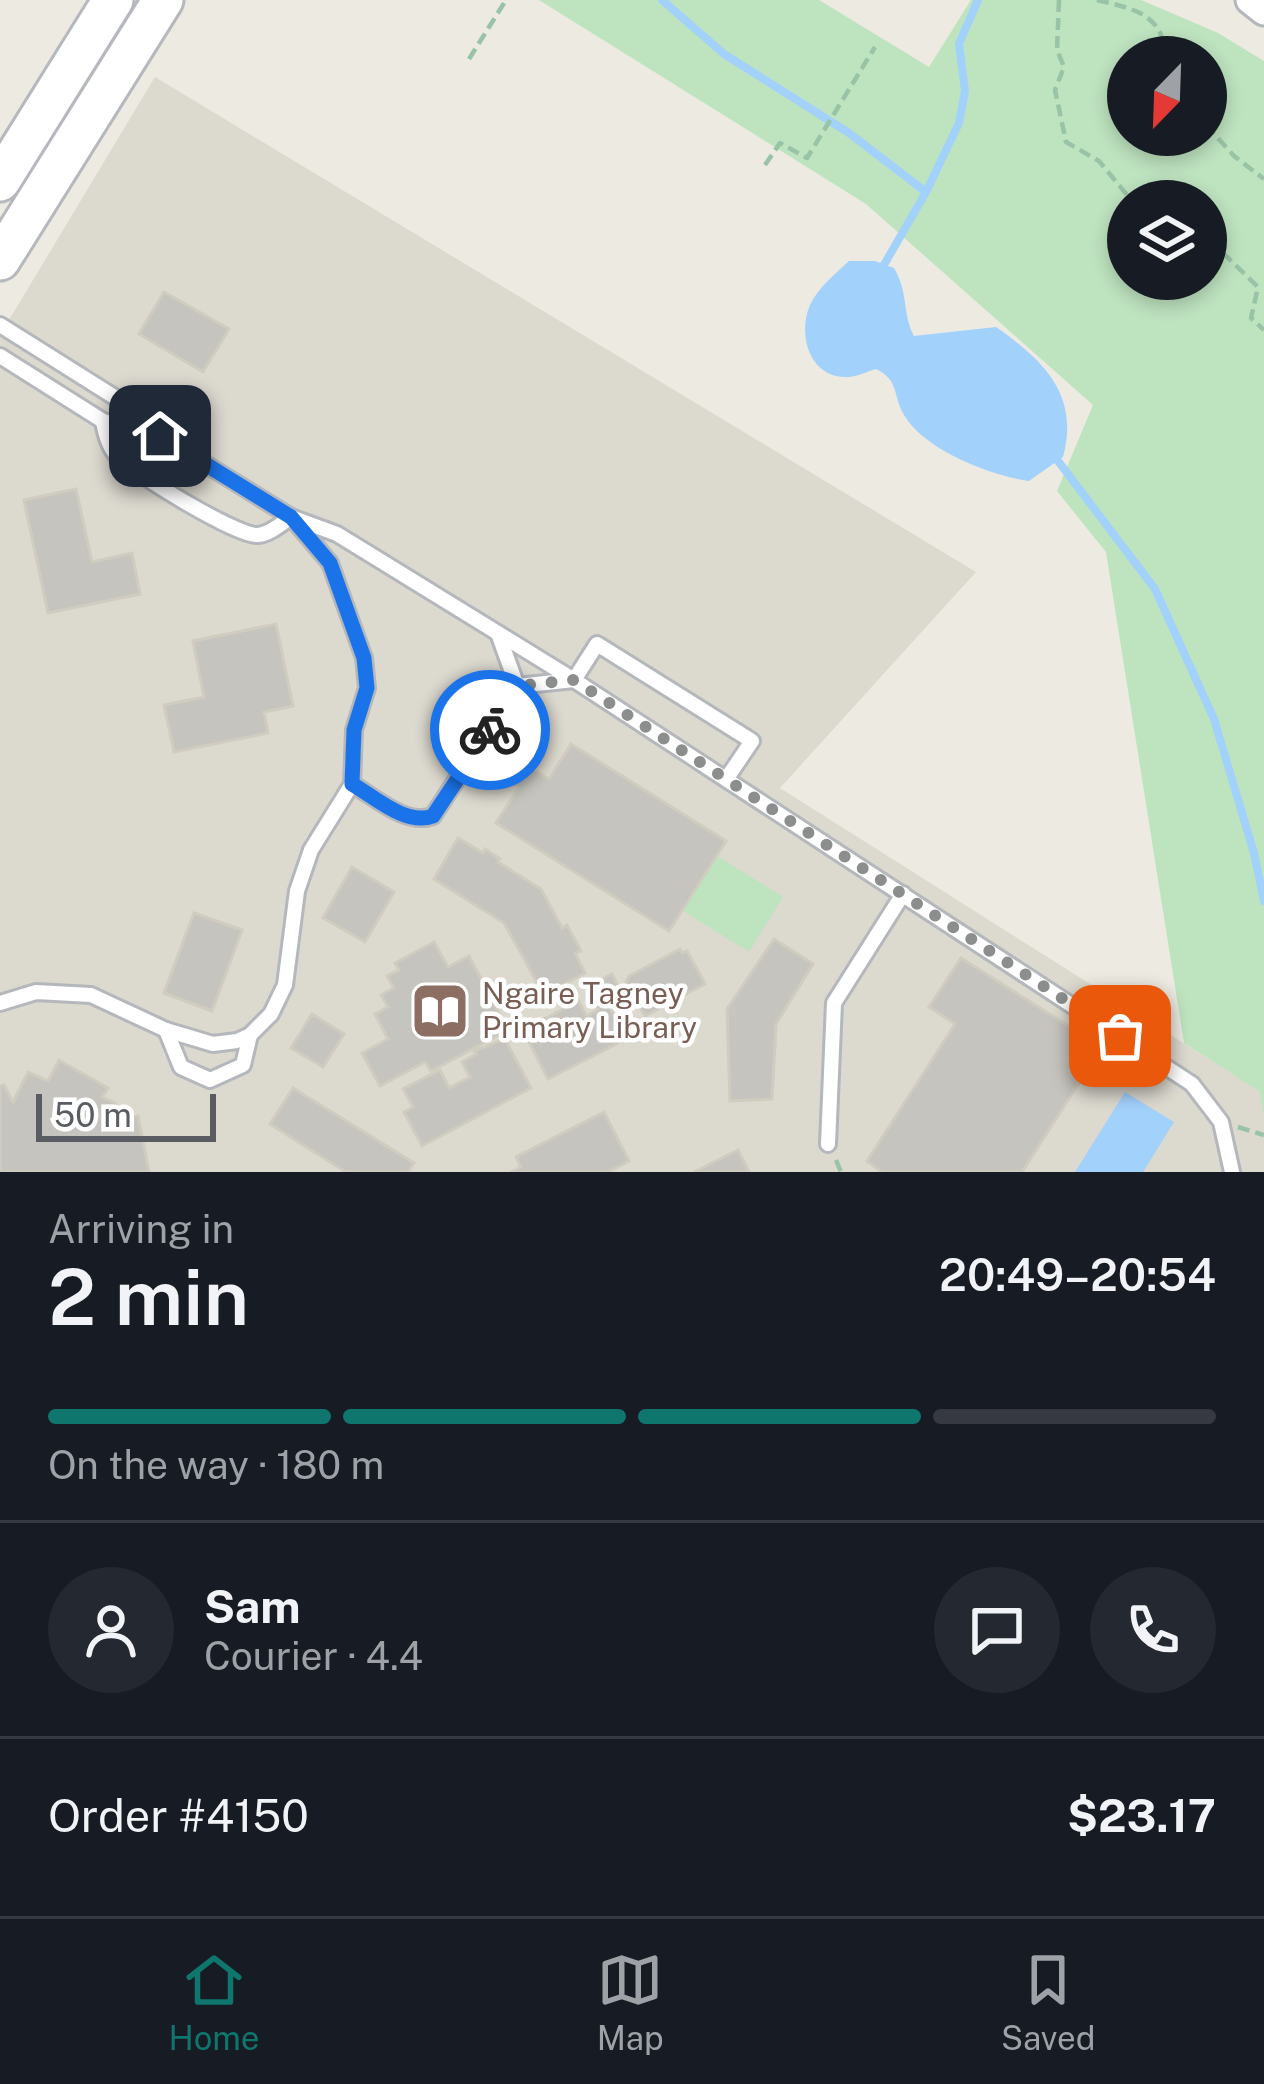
<!DOCTYPE html>
<html lang="en">
<head>
<meta charset="utf-8">
<style>
	body { margin:0; font-family:"Public Sans",sans-serif; background:#242831; color:#f1f3f6; height:100vh; display:flex; flex-direction:column; font-size:45px; white-space:nowrap }
	* { box-sizing:border-box; margin:0 }
	p { font-size:39px; color:#9ea1a6 }
	.icon { flex:none; width:66px; height:66px; fill:none; stroke:currentColor; stroke-width:2; stroke-linecap:round; stroke-linejoin:round }
	.map { position:relative; height:1172px; overflow:hidden }
	.sheet { display:flex; flex-direction:column; background:#171b24; flex:1 }
	.sheet>* { flex:none }
	.needle { width:78px; rotate:203deg }
	.fabs { position:absolute; left:1107px; top:36px; display:grid; gap:24px }
	.fabs a { display:grid; place-items:center; width:120px; height:120px; border-radius:50%; background:#171b24; box-shadow:0 6px 18px #0003; font-size:60px }
	.scale { position:absolute; left:36px; bottom:30px; width:180px; box-sizing:border-box; padding-left:12px; border:6px solid #595d61; border-top:0; font-size:33px; line-height:42px; white-space:nowrap; color:#595d61; -webkit-text-stroke:9px #fff; paint-order:stroke }
	.pin { position:absolute; display:grid; place-items:center; width:102px; height:102px; color:#fff; margin:-51px; border-radius:24px; box-shadow:0 6px 18px #0006 }
	.courier { position:absolute; display:grid; place-items:center; width:120px; height:120px; margin:-60px; border:9px solid #1a73e8; border-radius:50%; background:#fff; color:#222; box-shadow:0 3px 15px #0007 }
	.summary em { font-style:normal; font-weight:600 }
	.summary div { display:flex; flex-direction:column-reverse }
	.summary { display:flex; align-items:center; justify-content:space-between; height:204px; padding:0 48px }
	h1 { font-size:78px; font-weight:600; line-height:90px }
	.bar { display:grid; grid-template-columns:repeat(4,1fr); gap:18px 12px; align-content:center; height:144px; padding:0 48px }
	.bar i { height:15px; border-radius:9px; background:#363941 }
	.bar .active { background:#0f766e }
	.bar p { grid-column:span 4 }
	.line { display:flex; align-items:center; gap:30px; padding:0 48px; border-top:3px solid #363941 }
	.line div { flex:1 }
	.round { display:grid; place-items:center; flex:none; width:126px; height:126px; border-radius:63px; background:#242831 }
	.menu { display:flex; justify-content:space-around; align-items:center; height:168px; border-top:3px solid #363941; background:#171b24; font-size:33px; color:#9ea1a6 }
	.menu a { display:grid; justify-items:center; gap:6px }
	.menu .active { color:#0f766e }
	.map>svg:first-child { display:block }
	.education { fill:#dcd9cf }
	.green { fill:#bee3bf; fill-rule:evenodd }
	.water { fill:#a2d1fb }
	.lines { fill:none; stroke-linecap:round; stroke-linejoin:round }
	.stream { stroke:#a2d1fb; stroke-width:8 }
	.building { fill:#c6c4be; stroke:#d0ccc0; stroke-width:3 }
	.service-casing { stroke:#b4b7bb; stroke-width:20 }
	.minor-casing { stroke:#b4b7bb; stroke-width:33 }
	.secondary-casing { stroke:#b5b8bd; stroke-width:45 }
	.path { stroke:#98c3a6; stroke-width:4.5; stroke-dasharray:12 6; stroke-linecap:butt }
	.service { stroke:#fff; stroke-width:14 }
	.minor { stroke:#fff; stroke-width:27 }
	.secondary { stroke:#fff; stroke-width:39 }
	.done { stroke:#8c8e8e; stroke-width:12; stroke-dasharray:0 21.6 }
	.route { stroke:#1a73e8; stroke-width:15 }
	.labels { text-anchor:middle; stroke-width:9; stroke-linejoin:round; paint-order:stroke }
	.education-label { font-size:30px; fill:#785e54; stroke:#fff; text-anchor:start }
</style>
</head>
<body>
<div class="map">
<svg width="1264" height="1172" viewBox="0 0 1264 1172">
	<rect width="100%" height="100%" fill="#eceae1"/>
	<polygon class="education" points="155,77 976,572 780,788 1264,1094 1264,1172 0,1172 0,335"/>
	<g class="green">
		<path d="M539 0H819L929 67 971 0H1141L1218 33 1264 61V1116L1260 1092 1184 1043 1106 552 1057 491 1093 405 866 204ZM1128 57H1206V135H1128ZM1128 201H1206V279H1128Z"/>
		<polygon points="716,855 783,897 749,952 682,910"/>
	</g>
	<g class="water">
		<path d="M849 261H875L894 268C909 294 902 313 914 336L996 327C1043 360 1080 395 1063 457L1029 481C992 476 924 450 904 415 892 394 900 381 876 369 868 371 857 377 848 377 810 379 797 335 810 305 818 288 835 274 849 261Z"/>
		<polygon points="1125,1092 1174,1122 1143,1172 1075,1172"/>
	</g>
	<g class="lines">
		<g class="stream">
			<polyline points="662,0 724,54 849,133 926,192 881,270"/>
			<polyline points="926,192 959,123 965,91 959,44 978,0"/>
			<polyline points="1055,457 1155,589 1214,719 1254,853 1264,901"/>
		</g>
	</g>
	<g class="building">
		<polygon points="164,292 229,329 203,372 139,334"/>
		<polygon points="76,489 92,562 132,553 140,594 48,613 24,500"/>
		<polygon points="276,624 293,706 264,712 268,733 174,752 164,705 204,697 193,641"/>
		<polygon points="571,744 726,841 669,931 496,823 519,787 491,770 503,751 549,779"/>
		<polygon points="458,838 483,853 485,849 500,859 498,862 541,889 562,928 567,925 581,951 575,953 585,973 544,995 504,923 434,879"/>
		<polygon points="352,867 394,892 365,942 323,918"/>
		<polygon points="194,913 242,930 212,1011 164,993"/>
		<polygon points="774,939 813,964 776,1024 772,1099 730,1101 727,1009"/>
		<polygon points="434,942 448,967 469,956 508,1030 431,1071 425,1062 380,1086 362,1053 388,1039 375,1014 388,1007 381,995 394,988 387,976 399,970 395,963"/>
		<polygon points="680,949 682,953 687,951 705,984 645,1016 626,982 629,976"/>
		<polygon points="961,958 1102,1047 1022,1172 882,1172 867,1161 955,1024 929,1007"/>
		<polygon points="612,974 624,998 609,1006 626,1039 548,1079 523,1030 579,1001 586,1016 598,1010 586,987"/>
		<polygon points="312,1014 344,1034 323,1067 291,1048"/>
		<polygon points="505,1039 531,1088 422,1146 404,1112 413,1107 403,1089 440,1070 449,1088 470,1077 462,1062 476,1054 474,1051"/>
		<polygon points="59,1060 108,1088 102,1097 115,1103 121,1119 138,1116 149,1172 0,1172 0,1086 4,1085 13,1102 28,1072 48,1081"/>
		<polygon points="293,1088 414,1163 408,1172 346,1172 270,1124"/>
		<polygon points="604,1112 629,1161 608,1172 511,1172 521,1167 516,1157"/>
		<polygon points="738,1150 749,1172 694,1172"/>
	</g>
	<g class="lines">
		<g class="service-casing">
			<g id="service">
				<path d="M0 325 124 403 160 436 291 517C281 524 270 534 258 535 238 537 133 473 117 456 108 446 105 434 103 421"/>
				<polyline points="0,356 103,421 155,435"/>
				<polyline points="499,636 517,686"/>
				<polyline points="727,778 752,741 597,644 574,680 1192,1084 1221,1122 1232,1172"/>
				<path d="M352 784C376 798 406 826 433 816L517 686"/>
				<polyline points="0,1003 36,992 91,995 166,1030 213,1044 237,1041 250,1035 271,1014 285,985 297,891 311,850 352,784 354,730 367,688 364,658 330,563 291,517 337,534 574,680 517,686"/>
				<polyline points="166,1030 181,1067 210,1080 243,1065 250,1035"/>
				<polyline points="828,1144 834,1003 903,894"/>
			</g>
		</g>
		<g class="minor-casing">
			<polyline id="minor" points="1250,0 1264,11"/>
		</g>
		<g class="secondary-casing">
			<g id="secondary">
				<polyline points="0,181 113,0"/>
				<polyline points="0,260 163,0"/>
			</g>
		</g>
		<g class="path">
			<polyline points="1059,0 1057,50 1064,67 1055,90 1066,142 1099,161 1132,201"/>
			<path d="M1097 0C1135 9 1163 14 1166 57"/>
			<polyline points="469,59 506,0"/>
			<polyline points="1206,125 1234,156 1264,179"/>
			<polyline points="765,165 780,143 807,158 875,47"/>
			<polyline points="1206,246 1224,254 1258,287 1251,318 1264,330"/>
			<polyline points="1238,1127 1264,1135"/>
			<polyline points="836,1160 841,1172"/>
		</g>
		<use href="#service" class="service"/>
		<use href="#minor" class="minor"/>
		<use href="#secondary" class="secondary"/>
	</g>
	<g class="lines">
		<polyline class="done" points="490,730 517,686 574,680 1120,1036"/>
		<path class="route" d="M160 436 291 517 330 563 364 658 367 688 354 730 352 784C376 798 406 826 433 816L490 730"/>
	</g>
	<defs>
		<g id="library-square" transform="scale(3)"><rect x="-9" y="-9" width="18" height="18" rx="4" fill="#8d6e63" stroke="#fff"/><path d="M-6-4Q-3-5.5-.7-3.5V5Q-3 3-6 4ZM6-4Q3-5.5 .7-3.5V5Q3 3 6 4Z" fill="#fff"/></g>
	</defs>
	<g fill-rule="evenodd">
		<use href="#library-square" x="440" y="1011"/>
	</g>
	<g class="labels">
		<g class="education-label">
			<text x="482" y="1004">Ngaire Tagney<tspan x="482" dy="34">Primary Library</tspan></text>
		</g>
	</g>
</svg>
<div class="fabs">
<a><svg class="needle" viewBox="-14 -14 28 28"><path d="M0-13l5 13h-10z" fill="#e53935"/><path d="M0 13l5-13h-10z" fill="#9ea1a6"/></svg></a>
<a><svg class="icon" aria-label="layers" viewBox="0 0 24 24"><path d="M12 4l9 5-9 5-9-5zM3 14l9 5 9-5"/></svg></a>
</div>
<div class="scale">50 m</div>
<div class="pin" style="left:1120px;top:1036px;background:#ea580c"><svg class="icon" aria-label="bag" viewBox="0 0 24 24"><path d="M5 8h14l-1 12H6zM9 8a3 3 0 0 1 6 0"/></svg></div>
<div class="pin" style="left:160px;top:436px;background:#1f2937"><svg class="icon" aria-label="home" viewBox="0 0 24 24"><path d="M3 11l9-7 9 7M6 9v11h12V9"/></svg></div>
<div class="courier" style="left:490px;top:730px"><svg class="icon" aria-label="bike" viewBox="0 0 24 24"><circle cx="6" cy="16" r="4"/><circle cx="18" cy="16" r="4"/><path d="M6 16l4-8h5l3 8M10 8l3 8H6M13 5h3"/></svg></div>
</div>
<section class="sheet">
<div class="summary"><div><h1>2 min</h1><p>Arriving in</p></div><em>20:49–20:54</em></div>
<div class="bar"><i class="active"></i><i class="active"></i><i class="active"></i><i></i><p>On the way · 180 m</p></div>
<div class="line" style="height:216px"><a class="round"><svg class="icon" aria-label="person" viewBox="0 0 24 24"><circle cx="12" cy="8" r="4"/><path d="M4 21q1-7 8-7t8 7"/></svg></a><div><b>Sam</b><p>Courier · 4.4</p></div><a class="round"><svg class="icon" aria-label="chat" viewBox="0 0 24 24"><path d="M4 5h16v11H9l-5 4z"/></svg></a><a class="round"><svg class="icon" aria-label="phone" viewBox="0 0 24 24"><path d="M5 4h4l2 5-3 2q2 4 5 5l2-3 5 2v4C11 20 4 13 5 4z"/></svg></a></div>
<div class="line" style="height:156px"><div>Order #4150</div><b>$23.17</b></div>
</section>
<nav class="menu">
<a class="active"><svg class="icon" aria-label="home" viewBox="0 0 24 24"><path d="M3 11l9-7 9 7M6 9v11h12V9"/></svg>Home</a>
<a><svg class="icon" aria-label="map" viewBox="0 0 24 24"><path d="M3 6l6-2 6 2 6-2v14l-6 2-6-2-6 2zM9 4v14M15 6v14"/></svg>Map</a>
<a><svg class="icon" aria-label="saved" viewBox="0 0 24 24"><path d="M7 4h10v16l-5-4-5 4z"/></svg>Saved</a>
</nav>
</body>
</html>
